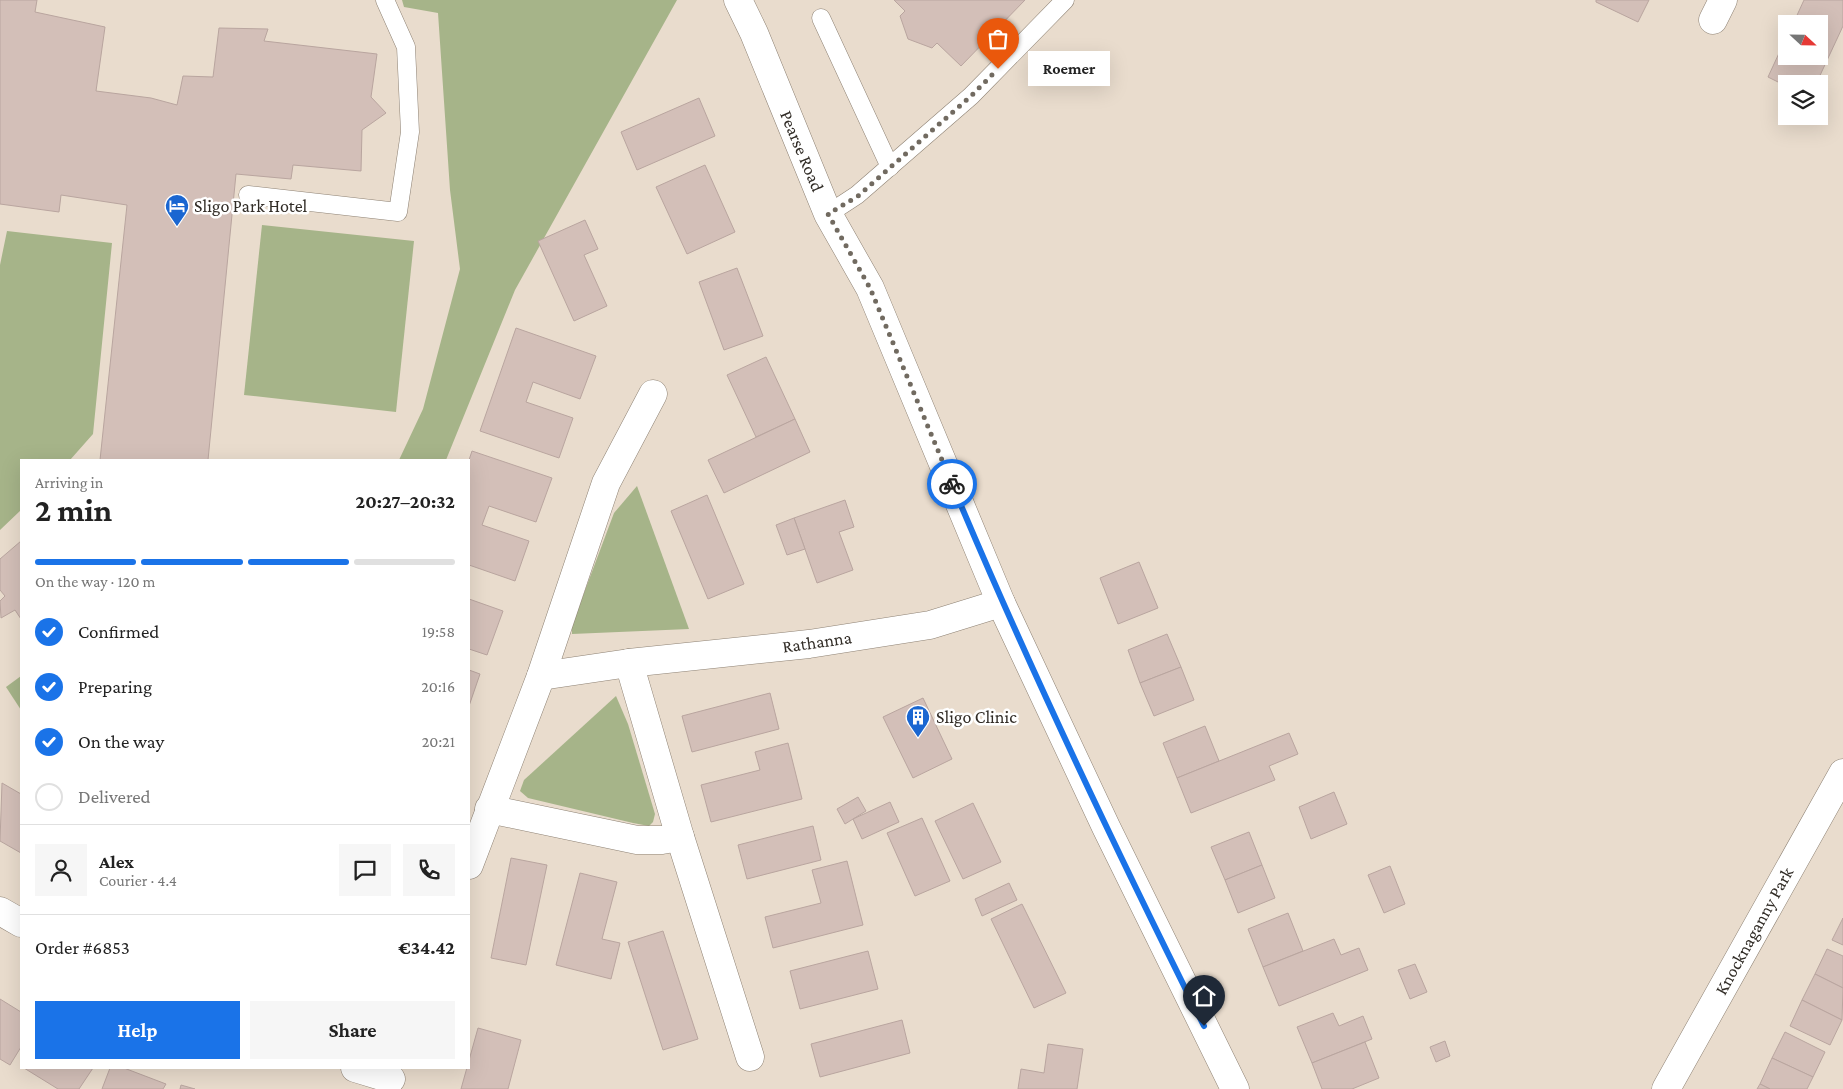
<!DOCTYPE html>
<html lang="en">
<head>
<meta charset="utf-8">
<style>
	body { margin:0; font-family:"Crimson Pro",serif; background:#f6f6f6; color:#222; height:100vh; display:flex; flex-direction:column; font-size:19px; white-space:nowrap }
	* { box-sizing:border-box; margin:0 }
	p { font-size:16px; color:#767676 }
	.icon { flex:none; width:28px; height:28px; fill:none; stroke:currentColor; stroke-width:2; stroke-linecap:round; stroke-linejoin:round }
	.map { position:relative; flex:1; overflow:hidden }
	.panel { position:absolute; left:20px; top:459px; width:450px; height:610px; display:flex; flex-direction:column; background:#fff; border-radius:0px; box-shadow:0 5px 20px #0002 }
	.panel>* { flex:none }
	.needle { width:32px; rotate:112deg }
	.tools { position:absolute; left:1778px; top:15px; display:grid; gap:10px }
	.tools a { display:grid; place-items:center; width:50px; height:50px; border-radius:0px; background:#fff; box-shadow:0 5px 20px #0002; font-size:25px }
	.pin { position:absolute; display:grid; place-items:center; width:42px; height:42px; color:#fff; margin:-51px -21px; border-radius:50% 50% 50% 0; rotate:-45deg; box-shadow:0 0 5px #0007 }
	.pin .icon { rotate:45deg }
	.courier { position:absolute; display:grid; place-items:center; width:50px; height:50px; margin:-25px; border:4px solid #1a73e8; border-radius:50%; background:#fff; color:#222; box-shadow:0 1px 6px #0007 }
	.bubble { position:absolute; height:35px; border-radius:0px; background:#fff; box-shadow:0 5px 20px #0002; font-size:16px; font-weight:700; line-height:35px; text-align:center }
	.overview em { font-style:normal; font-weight:700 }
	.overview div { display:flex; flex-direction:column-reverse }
	.overview { display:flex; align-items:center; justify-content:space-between; height:85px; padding:0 15px }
	h1 { font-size:32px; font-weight:700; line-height:38px }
	.bar { display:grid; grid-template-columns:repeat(4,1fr); gap:8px 5px; align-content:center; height:60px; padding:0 15px }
	.bar i { height:6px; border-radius:4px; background:#e0e0e0 }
	.bar .on { background:#1a73e8 }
	.bar p { grid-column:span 4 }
	.line { display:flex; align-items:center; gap:12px; padding:0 15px; border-top:1px solid #e0e0e0 }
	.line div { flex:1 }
	.round { display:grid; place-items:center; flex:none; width:52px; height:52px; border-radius:0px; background:#f6f6f6 }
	ol { padding:0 15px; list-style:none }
	li { display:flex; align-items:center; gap:15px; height:55px }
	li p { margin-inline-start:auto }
	li .icon { padding:5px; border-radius:50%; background:#1a73e8; color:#fff; stroke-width:4 }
	li:last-child { color:#767676 }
	li i { width:28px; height:28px; border:2px solid #e0e0e0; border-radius:50% }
	.action { display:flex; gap:10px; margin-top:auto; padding:10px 15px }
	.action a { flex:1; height:58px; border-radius:0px; background:#1a73e8; color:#fff; font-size:20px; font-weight:700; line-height:58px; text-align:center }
	.action a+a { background:#f6f6f6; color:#222 }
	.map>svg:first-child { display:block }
	.green { fill:#a6b489 }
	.building { fill:#d3bfb8; stroke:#b9a59f }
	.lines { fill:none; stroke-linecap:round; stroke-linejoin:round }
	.service-casing { stroke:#8e8274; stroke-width:19 }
	.minor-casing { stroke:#8e8274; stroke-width:29 }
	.secondary-casing { stroke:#8e8274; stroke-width:29 }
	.service { stroke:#fff; stroke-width:18 }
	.minor { stroke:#fff; stroke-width:28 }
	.secondary { stroke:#fff; stroke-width:28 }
	.done { stroke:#716a60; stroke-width:5; stroke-dasharray:0 9 }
	.route { stroke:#1a73e8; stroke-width:6 }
	.labels { text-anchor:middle; stroke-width:5; stroke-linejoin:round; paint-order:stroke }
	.street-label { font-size:18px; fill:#312c26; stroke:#fff }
	.poi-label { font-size:18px; fill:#312c26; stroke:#fff; text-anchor:start }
</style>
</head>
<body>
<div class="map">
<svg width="1843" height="1089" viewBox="0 0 1843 1089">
	<rect width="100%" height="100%" fill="#e9dccd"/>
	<g class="green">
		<polygon points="402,0 677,0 515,290 446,460 399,460 423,409 460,269 450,190 438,13 404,7"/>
		<polygon points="262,225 414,241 396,412 244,395"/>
		<polygon points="7,231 112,243 93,434 70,460 21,460 21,510 0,530 0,265"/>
		<polygon points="637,486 689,629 572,634 572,625 614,513"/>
		<polygon points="21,676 21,710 6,687"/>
		<polygon points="616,696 628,724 655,814 653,822 649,826 633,823 528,798 520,791 524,780"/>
	</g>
	<g class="building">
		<polygon points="0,0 37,0 35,12 105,27 96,91 151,98 177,105 183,76 213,77 219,28 268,29 264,41 377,54 371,97 386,113 362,130 361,171 293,165 291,179 236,174 208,460 100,460 127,205 61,195 59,212 0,204"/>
		<polygon points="894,0 1025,0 961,66 937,43 932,48 908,39 900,16 905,11"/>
		<polygon points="1596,0 1649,0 1638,22 1596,2"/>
		<polygon points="1804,0 1843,0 1843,26 1816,84 1786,84 1786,86 1768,77 1786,38 1786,56 1819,56 1819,24 1793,24"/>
		<polygon points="699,98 715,136 637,170 621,132"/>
		<polygon points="705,165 735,232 687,254 656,187"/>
		<polygon points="585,220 598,249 584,255 607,306 574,321 538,241"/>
		<polygon points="737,268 763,336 724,350 699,282"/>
		<polygon points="516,328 596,356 580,399 533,382 526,402 573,418 559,458 480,431"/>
		<polygon points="766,357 795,419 756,437 727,375"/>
		<polygon points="795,419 810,452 724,493 708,460"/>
		<polygon points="472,451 552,478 536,522 489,506 482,525 529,541 515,581 469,565 469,460"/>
		<polygon points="707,495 744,584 708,599 671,511"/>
		<polygon points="845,500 854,527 839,532 853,570 817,583 794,518"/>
		<polygon points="794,518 805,549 787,555 776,525"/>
		<polygon points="21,541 21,619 15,610 1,618 0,601 5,596 0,590 0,559"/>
		<polygon points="1139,562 1158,608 1118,624 1100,578"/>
		<polygon points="469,599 503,611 487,655 469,649"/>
		<polygon points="1167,634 1181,667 1140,683 1128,650"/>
		<polygon points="1181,667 1194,700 1154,716 1140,683"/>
		<polygon points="469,670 480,674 469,706"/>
		<polygon points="770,693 779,729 692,752 682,716"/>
		<polygon points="923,698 952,759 913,778 883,717"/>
		<polygon points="1205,726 1219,761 1177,778 1163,743"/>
		<polygon points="1289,733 1298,754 1269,766 1275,780 1191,813 1177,778"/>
		<polygon points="788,743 802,799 711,822 701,785 760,770 755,752"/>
		<polygon points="2,783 21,794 21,853 0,841"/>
		<polygon points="1334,792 1347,824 1311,839 1299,807"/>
		<polygon points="858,797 866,811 845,824 837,809"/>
		<polygon points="890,802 899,822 862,839 853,819"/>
		<polygon points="973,803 1001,862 963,879 935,821"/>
		<polygon points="922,818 950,881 915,896 887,833"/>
		<polygon points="813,826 821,860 747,879 738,845"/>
		<polygon points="1249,832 1262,865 1225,880 1211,847"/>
		<polygon points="511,858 547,865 526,965 491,958"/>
		<polygon points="847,861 863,925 773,948 765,917 821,903 812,870"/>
		<polygon points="1262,865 1275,898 1238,913 1225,880"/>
		<polygon points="1390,866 1405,904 1384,913 1368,875"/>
		<polygon points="580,873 617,882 602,939 620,943 611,979 556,965"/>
		<polygon points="1009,883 1017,900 982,916 975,899"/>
		<polygon points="1022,904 1066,993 1034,1008 991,919"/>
		<polygon points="1288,913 1303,951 1263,967 1248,929"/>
		<polygon points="1843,918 1843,945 1832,940"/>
		<polygon points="663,931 698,1039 663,1050 628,942"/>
		<polygon points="1334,939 1341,955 1359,948 1368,970 1279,1006 1263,967"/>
		<polygon points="1827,949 1843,956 1843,988 1815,974"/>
		<polygon points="868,951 878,989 800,1009 790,971"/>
		<polygon points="1415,964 1427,992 1410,999 1398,970"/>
		<polygon points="1815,974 1843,988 1842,1020 1802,1000"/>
		<polygon points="0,999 21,1012 21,1047 10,1065 0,1059"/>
		<polygon points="1802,1000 1842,1020 1830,1045 1790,1026"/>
		<polygon points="1333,1013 1339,1026 1363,1016 1372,1039 1312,1063 1297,1027"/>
		<polygon points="902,1020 910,1053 820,1077 811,1044"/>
		<polygon points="478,1028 521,1040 508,1089 461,1089"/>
		<polygon points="1785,1032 1825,1052 1813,1077 1772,1058"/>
		<polygon points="1445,1041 1450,1056 1436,1062 1430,1047"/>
		<polygon points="1365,1042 1379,1078 1352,1089 1322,1089 1312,1063"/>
		<polygon points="1048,1044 1083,1049 1077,1089 1018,1089 1021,1069 1044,1073"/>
		<polygon points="1772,1058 1813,1077 1807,1089 1770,1089 1760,1084"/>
		<polygon points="24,1068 93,1068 79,1089 58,1089"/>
		<polygon points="110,1068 124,1068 166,1084 163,1089 102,1089"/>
		<polygon points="1760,1084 1770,1089 1757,1089"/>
		<polygon points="181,1085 195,1089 180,1089"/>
	</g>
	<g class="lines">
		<g class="service-casing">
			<g id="service">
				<polyline points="821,18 890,167"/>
				<polyline points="248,195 398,212 410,132 406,47 385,0"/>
				<polyline points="828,214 857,195 971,96 1065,0"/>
			</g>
		</g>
		<g class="minor-casing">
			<g id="minor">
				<polyline points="1713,20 1723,0"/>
				<polyline points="629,663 680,837 750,1057"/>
				<polyline points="541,676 629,663 809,644 930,625 1001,603"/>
				<polyline points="489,809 637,840 662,840 680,837"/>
				<polyline points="469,865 541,676 606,483 653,394"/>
				<polyline points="0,911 21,923"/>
				<polyline points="355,1068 391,1079"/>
				<polyline points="1666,1089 1843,773"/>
			</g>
		</g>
		<g class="secondary-casing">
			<polyline id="secondary" points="738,0 754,33 828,214 870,288 1001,603 1106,827 1235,1089"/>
		</g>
		<use href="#service" class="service"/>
		<use href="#minor" class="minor"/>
		<use href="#secondary" class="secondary"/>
	</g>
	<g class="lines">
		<polyline class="done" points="952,484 870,288 828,214 858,196 971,96 998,69"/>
		<path class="route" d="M952 484C1029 668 1115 848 1204 1026"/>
	</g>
	<defs>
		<g id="hotel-pin" transform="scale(1.25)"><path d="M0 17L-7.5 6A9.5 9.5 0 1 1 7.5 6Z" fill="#1a66d1" stroke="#fff"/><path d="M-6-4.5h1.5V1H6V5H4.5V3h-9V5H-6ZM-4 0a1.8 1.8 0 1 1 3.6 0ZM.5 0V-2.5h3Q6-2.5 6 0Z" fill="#fff"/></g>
		<g id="building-pin" transform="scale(1.25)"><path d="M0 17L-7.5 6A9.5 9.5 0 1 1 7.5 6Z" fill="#1a66d1" stroke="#fff"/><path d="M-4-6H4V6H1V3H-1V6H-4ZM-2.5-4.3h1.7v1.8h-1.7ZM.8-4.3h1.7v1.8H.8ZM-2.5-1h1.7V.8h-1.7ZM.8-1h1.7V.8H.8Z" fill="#fff"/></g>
	</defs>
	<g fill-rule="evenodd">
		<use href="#hotel-pin" x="177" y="206"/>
		<use href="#building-pin" x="918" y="717"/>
	</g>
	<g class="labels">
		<g class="street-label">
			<text transform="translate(802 151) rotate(67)" y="6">Pearse Road</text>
			<text transform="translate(817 642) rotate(-8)" y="6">Rathanna</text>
			<text transform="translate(1754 931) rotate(-61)" y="6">Knocknaganny Park</text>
		</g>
		<g class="poi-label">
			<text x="194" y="212">Sligo Park Hotel</text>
			<text x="936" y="723">Sligo Clinic</text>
		</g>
	</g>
</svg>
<div class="tools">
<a><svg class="needle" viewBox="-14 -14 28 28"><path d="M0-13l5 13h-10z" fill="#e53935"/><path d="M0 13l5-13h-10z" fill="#767676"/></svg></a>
<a><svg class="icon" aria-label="layers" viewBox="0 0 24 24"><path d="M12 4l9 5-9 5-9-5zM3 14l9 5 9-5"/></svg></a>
</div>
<div class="pin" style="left:998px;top:69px;background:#ea580c"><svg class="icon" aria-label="bag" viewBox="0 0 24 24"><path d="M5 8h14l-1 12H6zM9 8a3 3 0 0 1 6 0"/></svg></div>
<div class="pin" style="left:1204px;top:1026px;background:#1f2937"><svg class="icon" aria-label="home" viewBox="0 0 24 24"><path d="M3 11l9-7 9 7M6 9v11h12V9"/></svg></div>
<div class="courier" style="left:952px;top:484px"><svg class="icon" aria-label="bike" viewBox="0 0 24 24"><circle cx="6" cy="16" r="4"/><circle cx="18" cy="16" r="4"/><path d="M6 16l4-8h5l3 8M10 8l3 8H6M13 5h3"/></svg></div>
<div class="bubble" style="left:1028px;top:51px;width:82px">Roemer</div>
<section class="panel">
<div class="overview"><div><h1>2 min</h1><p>Arriving in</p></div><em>20:27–20:32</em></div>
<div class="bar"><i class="on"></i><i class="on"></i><i class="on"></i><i></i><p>On the way · 120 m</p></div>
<ol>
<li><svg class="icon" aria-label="check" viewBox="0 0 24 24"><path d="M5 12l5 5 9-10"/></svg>Confirmed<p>19:58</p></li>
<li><svg class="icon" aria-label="check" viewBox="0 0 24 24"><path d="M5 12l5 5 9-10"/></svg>Preparing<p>20:16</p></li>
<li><svg class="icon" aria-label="check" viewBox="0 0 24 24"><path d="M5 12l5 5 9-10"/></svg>On the way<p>20:21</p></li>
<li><i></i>Delivered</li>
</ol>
<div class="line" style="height:90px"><a class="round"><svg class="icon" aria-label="person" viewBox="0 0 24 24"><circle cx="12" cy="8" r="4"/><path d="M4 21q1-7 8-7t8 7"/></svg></a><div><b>Alex</b><p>Courier · 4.4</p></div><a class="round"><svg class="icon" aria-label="chat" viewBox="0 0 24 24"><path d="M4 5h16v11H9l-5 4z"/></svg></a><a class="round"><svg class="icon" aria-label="phone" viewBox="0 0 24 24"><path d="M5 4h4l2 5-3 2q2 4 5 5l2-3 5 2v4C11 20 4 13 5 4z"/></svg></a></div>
<div class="line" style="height:65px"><div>Order #6853</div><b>€34.42</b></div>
<div class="action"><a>Help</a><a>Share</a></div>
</section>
</div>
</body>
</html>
